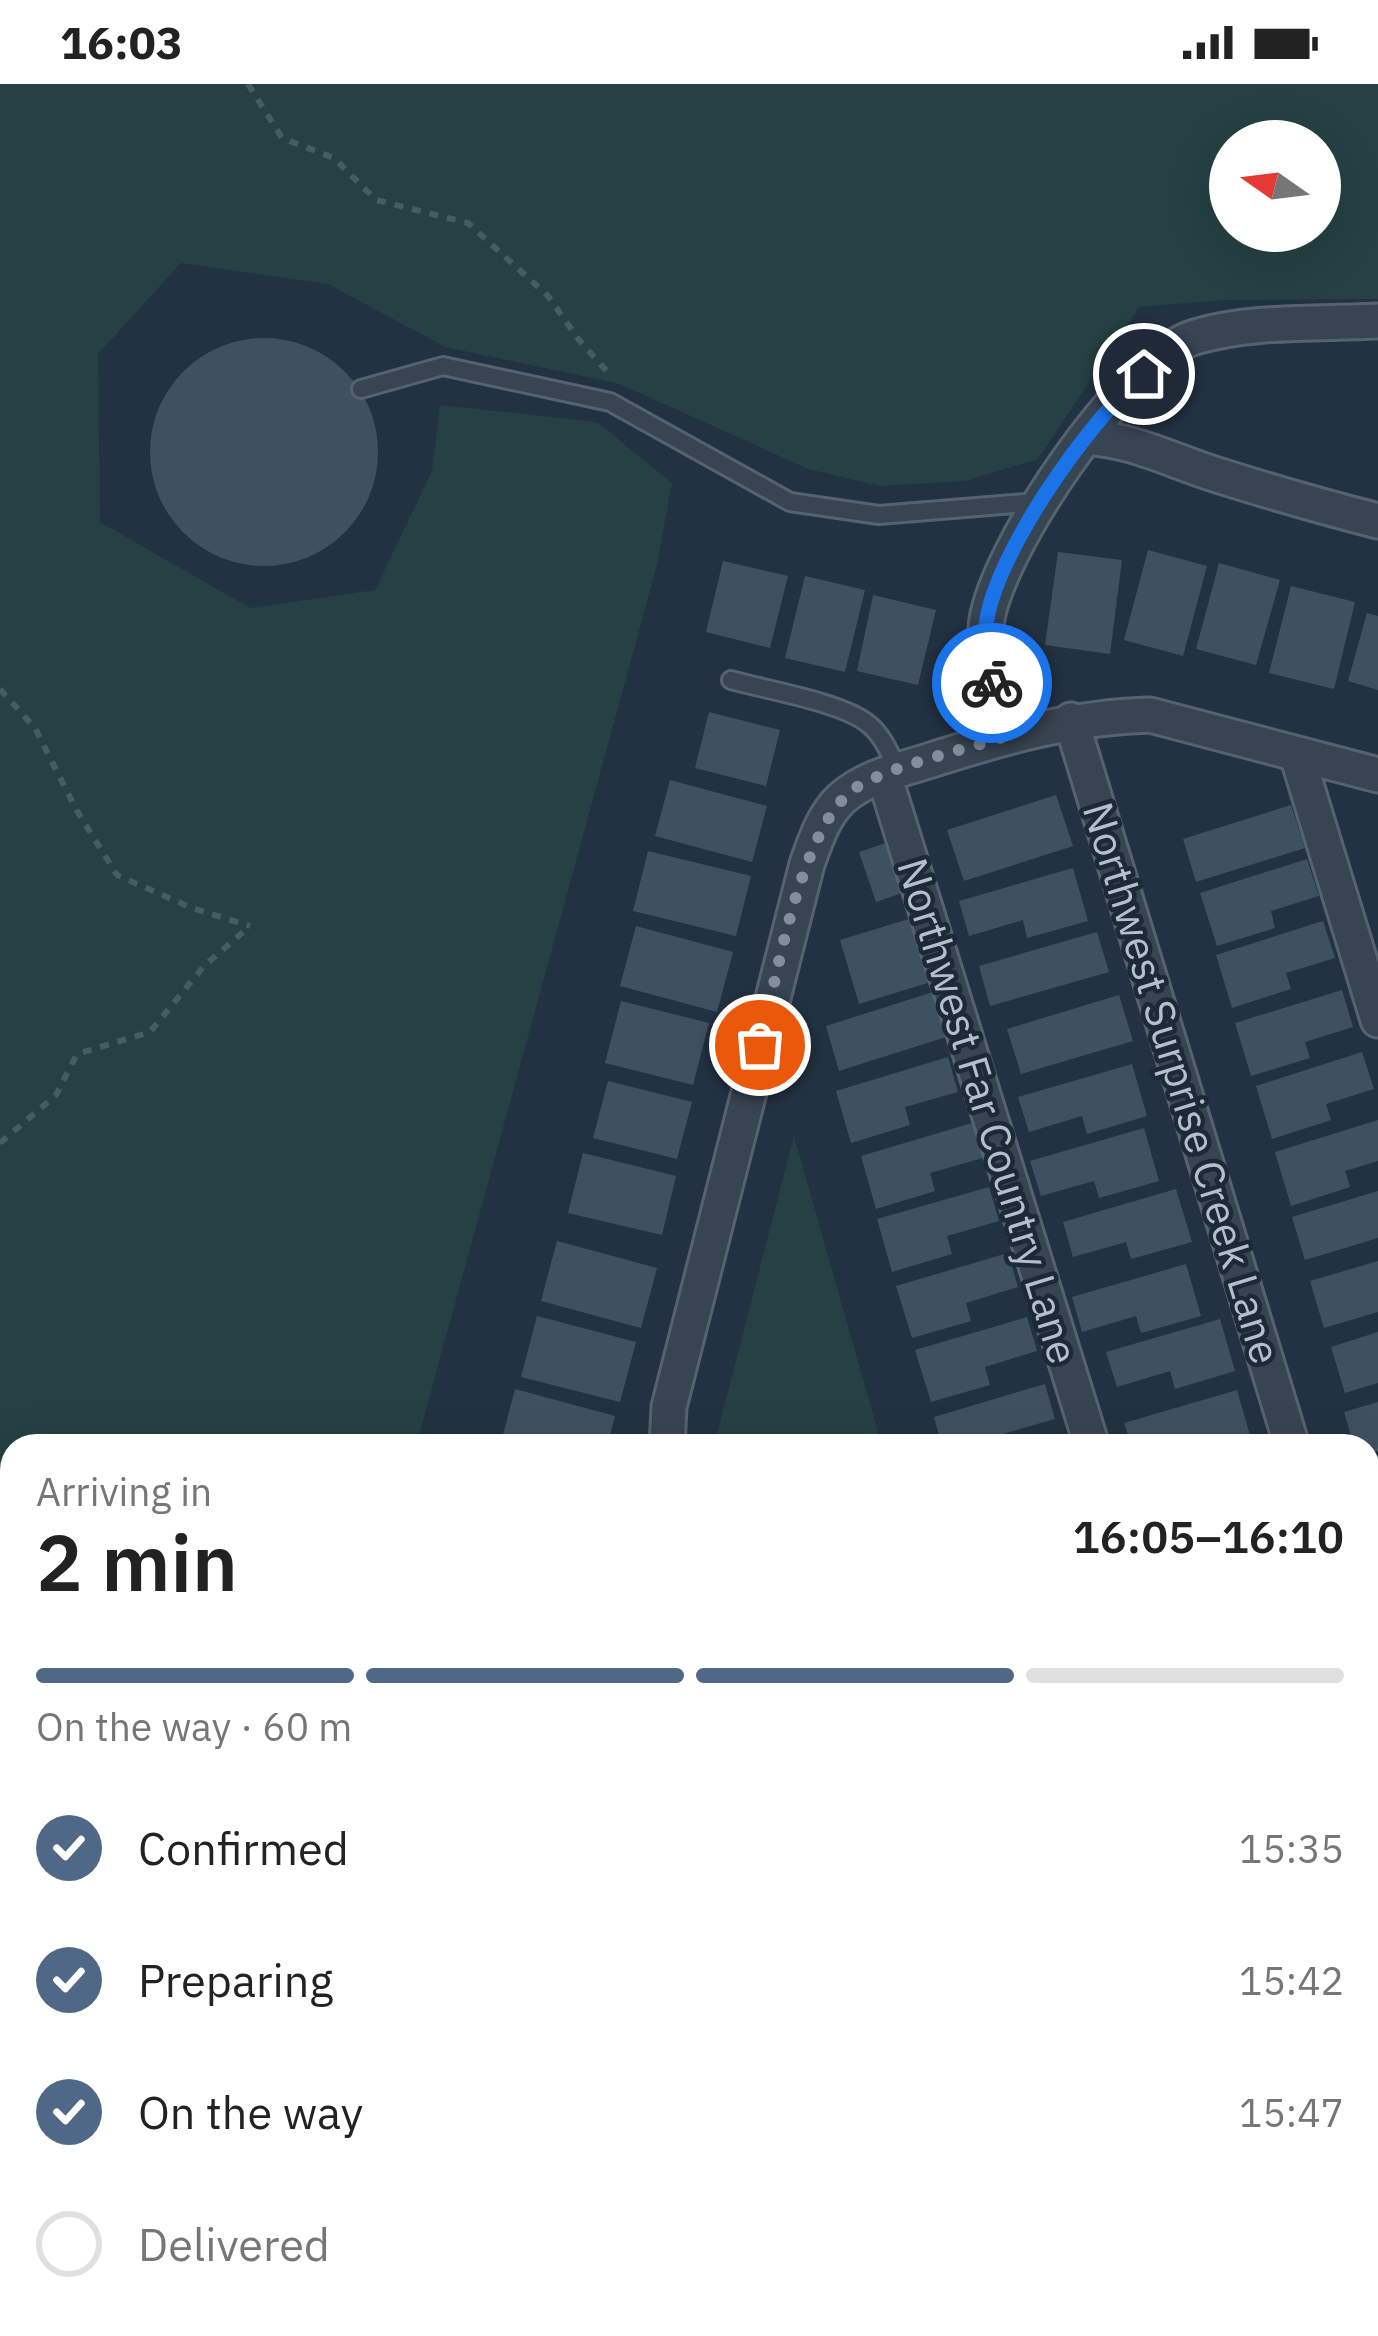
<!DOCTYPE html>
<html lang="en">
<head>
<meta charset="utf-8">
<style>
	body { margin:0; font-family:"IBM Plex Sans",sans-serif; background:#f2f2f2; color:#222; height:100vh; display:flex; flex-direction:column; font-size:45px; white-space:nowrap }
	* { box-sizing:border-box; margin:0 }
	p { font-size:39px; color:#767676 }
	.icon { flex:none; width:66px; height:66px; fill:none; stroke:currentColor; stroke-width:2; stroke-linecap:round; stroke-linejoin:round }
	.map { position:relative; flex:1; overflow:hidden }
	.panel { position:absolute; left:0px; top:1350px; width:1380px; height:903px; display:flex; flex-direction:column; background:#fff; border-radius:36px 36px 0 0; box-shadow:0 12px 48px #0002 }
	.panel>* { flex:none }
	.needle { width:78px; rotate:284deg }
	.fabs { position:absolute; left:1209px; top:36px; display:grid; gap:24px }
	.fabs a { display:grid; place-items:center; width:132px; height:132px; border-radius:50%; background:#fff; box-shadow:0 12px 48px #0002; font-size:60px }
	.pin { position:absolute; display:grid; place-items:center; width:102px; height:102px; color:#fff; margin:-51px; border:6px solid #fff; border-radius:50%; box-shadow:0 3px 12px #0007 }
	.courier { position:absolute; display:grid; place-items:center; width:120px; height:120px; margin:-60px; border:9px solid #1a73e8; border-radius:50%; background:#fff; color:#222; box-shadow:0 3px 15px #0007 }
	.headline em { font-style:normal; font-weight:600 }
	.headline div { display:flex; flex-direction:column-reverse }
	.headline { display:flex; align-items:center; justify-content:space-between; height:204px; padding:0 36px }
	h1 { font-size:78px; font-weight:600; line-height:90px }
	.bar { display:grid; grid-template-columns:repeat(4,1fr); gap:18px 12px; align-content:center; height:144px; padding:0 36px }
	.bar i { height:15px; border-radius:9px; background:#e0e0e0 }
	.bar .on { background:#4f6885 }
	.bar p { grid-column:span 4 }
	ol { padding:0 36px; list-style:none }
	li { display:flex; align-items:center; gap:36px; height:132px }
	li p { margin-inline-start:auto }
	li .icon { padding:12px; border-radius:50%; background:#4f6885; color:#fff; stroke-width:4 }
	li:last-child { color:#767676 }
	li i { width:66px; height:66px; border:6px solid #e0e0e0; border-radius:50% }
	.status { display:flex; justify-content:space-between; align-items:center; height:84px; padding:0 60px; background:#fff; direction:ltr }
	.status svg { height:33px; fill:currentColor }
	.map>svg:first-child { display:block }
	.green { fill:#254143; fill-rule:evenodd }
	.building { fill:#3f5161 }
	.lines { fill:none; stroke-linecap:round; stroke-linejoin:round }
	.lane-casing { stroke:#55626f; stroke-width:22 }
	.street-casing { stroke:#55626f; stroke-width:39 }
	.path { stroke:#435e5f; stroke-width:6; stroke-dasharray:9 9; stroke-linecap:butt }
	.lane { stroke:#374451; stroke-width:16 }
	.street { stroke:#374451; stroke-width:33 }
	.done { stroke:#818e9c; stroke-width:12; stroke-dasharray:0 21.6 }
	.route { stroke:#1a73e8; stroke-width:15 }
	.labels { text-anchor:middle; stroke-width:9; stroke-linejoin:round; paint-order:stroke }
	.street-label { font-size:42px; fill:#b4bfcc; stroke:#1c2936 }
</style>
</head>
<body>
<div class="status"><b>16:03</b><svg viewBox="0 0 49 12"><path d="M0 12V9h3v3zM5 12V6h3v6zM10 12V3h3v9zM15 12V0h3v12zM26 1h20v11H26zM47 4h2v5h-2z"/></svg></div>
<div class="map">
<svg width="1378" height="2252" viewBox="0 0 1378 2252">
	<rect width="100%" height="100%" fill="#233242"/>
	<g class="green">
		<path d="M0 0H1378V215L1225 216 1139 223 1038 375 965 397 880 402 808 385 620 300 445 263 328 200 181 179 98 270 100 438 250 524 375 506 432 387 440 321 597 338 672 399 657 481 416 1362H12V2241H176L173 2252H0ZM1230 57H1320V147H1230Z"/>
		<polygon points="794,1052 882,1362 720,1362 717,1350"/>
		<polygon points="1368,1751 1378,1752 1378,1818 1368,1817"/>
	</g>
	<g class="building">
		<circle cx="264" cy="368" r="114"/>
		<polygon points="1148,466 1207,482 1183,572 1124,556"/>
		<polygon points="1058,468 1122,476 1110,570 1045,561"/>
		<polygon points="723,477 788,492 770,564 706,548"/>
		<polygon points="1219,479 1280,496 1256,581 1196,565"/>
		<polygon points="805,492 865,506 845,588 785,574"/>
		<polygon points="1291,502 1355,518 1334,605 1269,589"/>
		<polygon points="873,511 936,526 918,601 857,587"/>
		<polygon points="1367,529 1378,532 1378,606 1348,597"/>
		<polygon points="709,628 780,646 766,702 695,684"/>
		<polygon points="670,696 767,722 752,778 655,752"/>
		<polygon points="1056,711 1073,762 964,797 947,746"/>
		<polygon points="1291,721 1305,764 1196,798 1183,755"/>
		<polygon points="889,758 905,808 876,818 859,768"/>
		<polygon points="648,767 751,792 736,852 633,827"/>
		<polygon points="1307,775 1319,812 1271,827 1275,844 1217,862 1200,809"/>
		<polygon points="1073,784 1088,837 1027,854 1023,836 969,852 959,817"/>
		<polygon points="912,834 931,898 859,920 840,856"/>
		<polygon points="1323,837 1335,874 1286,889 1291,905 1232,924 1216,871"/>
		<polygon points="636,842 733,868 717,928 620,902"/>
		<polygon points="1097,848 1109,888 990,922 979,882"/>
		<polygon points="1342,906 1353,943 1305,958 1310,974 1251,992 1235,939"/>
		<polygon points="933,908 946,953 839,987 826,942"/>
		<polygon points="1119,911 1133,957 1021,990 1007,945"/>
		<polygon points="621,917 709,939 693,1001 605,979"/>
		<polygon points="1362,968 1374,1005 1326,1020 1331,1036 1272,1055 1256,1002"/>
		<polygon points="948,973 958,1008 905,1023 910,1041 851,1059 836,1007"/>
		<polygon points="1132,980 1147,1032 1087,1050 1082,1032 1029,1048 1018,1013"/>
		<polygon points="608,997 692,1018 677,1075 593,1054"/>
		<polygon points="1378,1036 1378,1077 1345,1087 1350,1103 1291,1122 1275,1068"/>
		<polygon points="972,1039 983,1074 930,1089 935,1107 876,1125 861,1072"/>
		<polygon points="1144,1044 1159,1097 1099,1114 1094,1097 1041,1112 1030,1077"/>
		<polygon points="583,1069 676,1092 662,1151 568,1129"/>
		<polygon points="989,1103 999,1137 947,1152 952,1170 892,1188 877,1135"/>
		<polygon points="1176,1105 1192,1158 1131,1175 1126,1158 1073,1173 1063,1138"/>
		<polygon points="1378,1107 1378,1154 1305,1176 1292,1133"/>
		<polygon points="557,1157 657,1184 641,1244 541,1217"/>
		<polygon points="1008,1169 1018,1203 966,1219 971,1237 912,1254 896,1202"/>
		<polygon points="1378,1177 1378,1228 1324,1244 1310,1197"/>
		<polygon points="1186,1180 1201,1232 1141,1249 1136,1232 1082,1248 1072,1213"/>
		<polygon points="537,1232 636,1258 620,1318 521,1293"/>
		<polygon points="1027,1233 1037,1267 985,1283 990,1301 931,1318 915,1266"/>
		<polygon points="1220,1235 1235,1287 1175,1305 1170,1287 1117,1303 1106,1268"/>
		<polygon points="1378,1248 1378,1299 1345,1309 1331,1263"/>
		<polygon points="1045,1300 1055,1335 1003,1350 1007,1362 942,1362 934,1333"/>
		<polygon points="515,1305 615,1332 607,1362 500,1362"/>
		<polygon points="1237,1306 1252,1358 1239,1362 1188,1362 1187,1358 1131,1362 1124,1339"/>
		<polygon points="1378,1318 1378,1367 1368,1370 1368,1362 1354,1362 1344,1328"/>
		<polygon points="1378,1389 1378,1437 1377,1438 1368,1408 1368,1392"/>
		<polygon points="1368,1634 1378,1636 1378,1725 1368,1724"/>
		<polygon points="1376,1971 1378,1972 1378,2001 1369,1999"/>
		<polygon points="1368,2142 1378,2145 1378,2177 1369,2209"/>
		<polygon points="369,2241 423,2241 420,2252 404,2252"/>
		<polygon points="607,2241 684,2241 681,2252 604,2252"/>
		<polygon points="710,2241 790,2241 787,2252 707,2252"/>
		<polygon points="817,2241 899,2241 896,2252 814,2252"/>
		<polygon points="920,2241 978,2241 999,2246 998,2252 918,2252"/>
	</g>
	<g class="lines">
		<g class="lane-casing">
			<g id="lane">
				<polyline points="361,305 443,282 610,318 790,418 879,431 1038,418"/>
				<path d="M731 596C766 606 840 618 867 639 883 651 890 670 898 687"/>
				<polyline points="0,1468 12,1468"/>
				<polyline points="267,2250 274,2252"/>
			</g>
		</g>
		<g class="street-casing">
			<g id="street">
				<path d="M1087 353C1135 357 1168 375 1214 390 1268 407 1323 423 1378 437"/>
				<polyline points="1071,636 1292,1362"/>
				<path d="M1003 653C995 620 984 579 986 544 990 473 1126 273 1195 253 1252 236 1319 240 1378 237"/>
				<polyline points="1297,671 1378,936"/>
				<polyline points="884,691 1092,1362"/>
				<path d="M667 1362 669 1323 807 780C815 758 823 732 841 715 864 694 896 687 925 678 1000 654 1071 633 1150 631L1378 691"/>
				<polyline points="1368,1556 1378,1557"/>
				<polyline points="1368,2079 1378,2083"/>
				<polyline points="478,2252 481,2241"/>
			</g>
		</g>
		<g class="path">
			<polyline points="248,0 282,54 334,74 376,116 468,139 548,212 579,256 610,291"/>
			<polyline points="0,605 35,644 77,727 117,791 192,824 250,842"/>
			<polyline points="0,1059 56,1011 77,970 150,948 204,882 250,842"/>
			<polyline points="0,1620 12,1617"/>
			<polyline points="4,1646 12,1626"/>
			<polyline points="1368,1799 1378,1800"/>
			<polyline points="0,1866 12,1869"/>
			<polyline points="0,2218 12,2220"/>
		</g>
		<use href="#lane" class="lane"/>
		<use href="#street" class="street"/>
	</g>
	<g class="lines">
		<path class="done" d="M760 961C777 896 801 731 862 700 905 678 957 668 1003 653L992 599"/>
		<path class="route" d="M992 599C990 581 984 560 986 542 993 472 1090 335 1144 290"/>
	</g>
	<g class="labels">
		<g class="street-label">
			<text transform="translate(1182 999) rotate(73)" y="15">Northwest Surprise Creek Lane</text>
			<text transform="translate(988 1027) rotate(73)" y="15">Northwest Far Country Lane</text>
		</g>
	</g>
</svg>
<div class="fabs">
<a><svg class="needle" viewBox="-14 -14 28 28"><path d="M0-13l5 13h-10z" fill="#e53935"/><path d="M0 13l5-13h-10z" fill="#767676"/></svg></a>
</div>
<div class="pin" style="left:760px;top:961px;background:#ea580c"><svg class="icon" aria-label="bag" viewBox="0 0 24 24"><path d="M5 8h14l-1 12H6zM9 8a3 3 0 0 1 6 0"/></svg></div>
<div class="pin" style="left:1144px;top:290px;background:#1f2937"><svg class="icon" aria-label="home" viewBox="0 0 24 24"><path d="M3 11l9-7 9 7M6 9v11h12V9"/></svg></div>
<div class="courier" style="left:992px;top:599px"><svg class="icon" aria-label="bike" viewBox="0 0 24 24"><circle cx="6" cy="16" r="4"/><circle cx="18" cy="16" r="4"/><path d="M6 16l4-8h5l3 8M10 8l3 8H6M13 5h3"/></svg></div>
<section class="panel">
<div class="headline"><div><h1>2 min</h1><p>Arriving in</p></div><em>16:05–16:10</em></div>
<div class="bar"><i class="on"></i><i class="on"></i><i class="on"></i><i></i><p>On the way · 60 m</p></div>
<ol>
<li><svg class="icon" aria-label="check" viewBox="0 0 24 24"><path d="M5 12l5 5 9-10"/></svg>Confirmed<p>15:35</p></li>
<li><svg class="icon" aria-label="check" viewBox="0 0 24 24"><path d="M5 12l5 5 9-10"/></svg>Preparing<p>15:42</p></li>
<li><svg class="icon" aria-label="check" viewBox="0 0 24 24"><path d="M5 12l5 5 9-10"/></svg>On the way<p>15:47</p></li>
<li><i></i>Delivered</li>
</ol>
</section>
</div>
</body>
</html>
